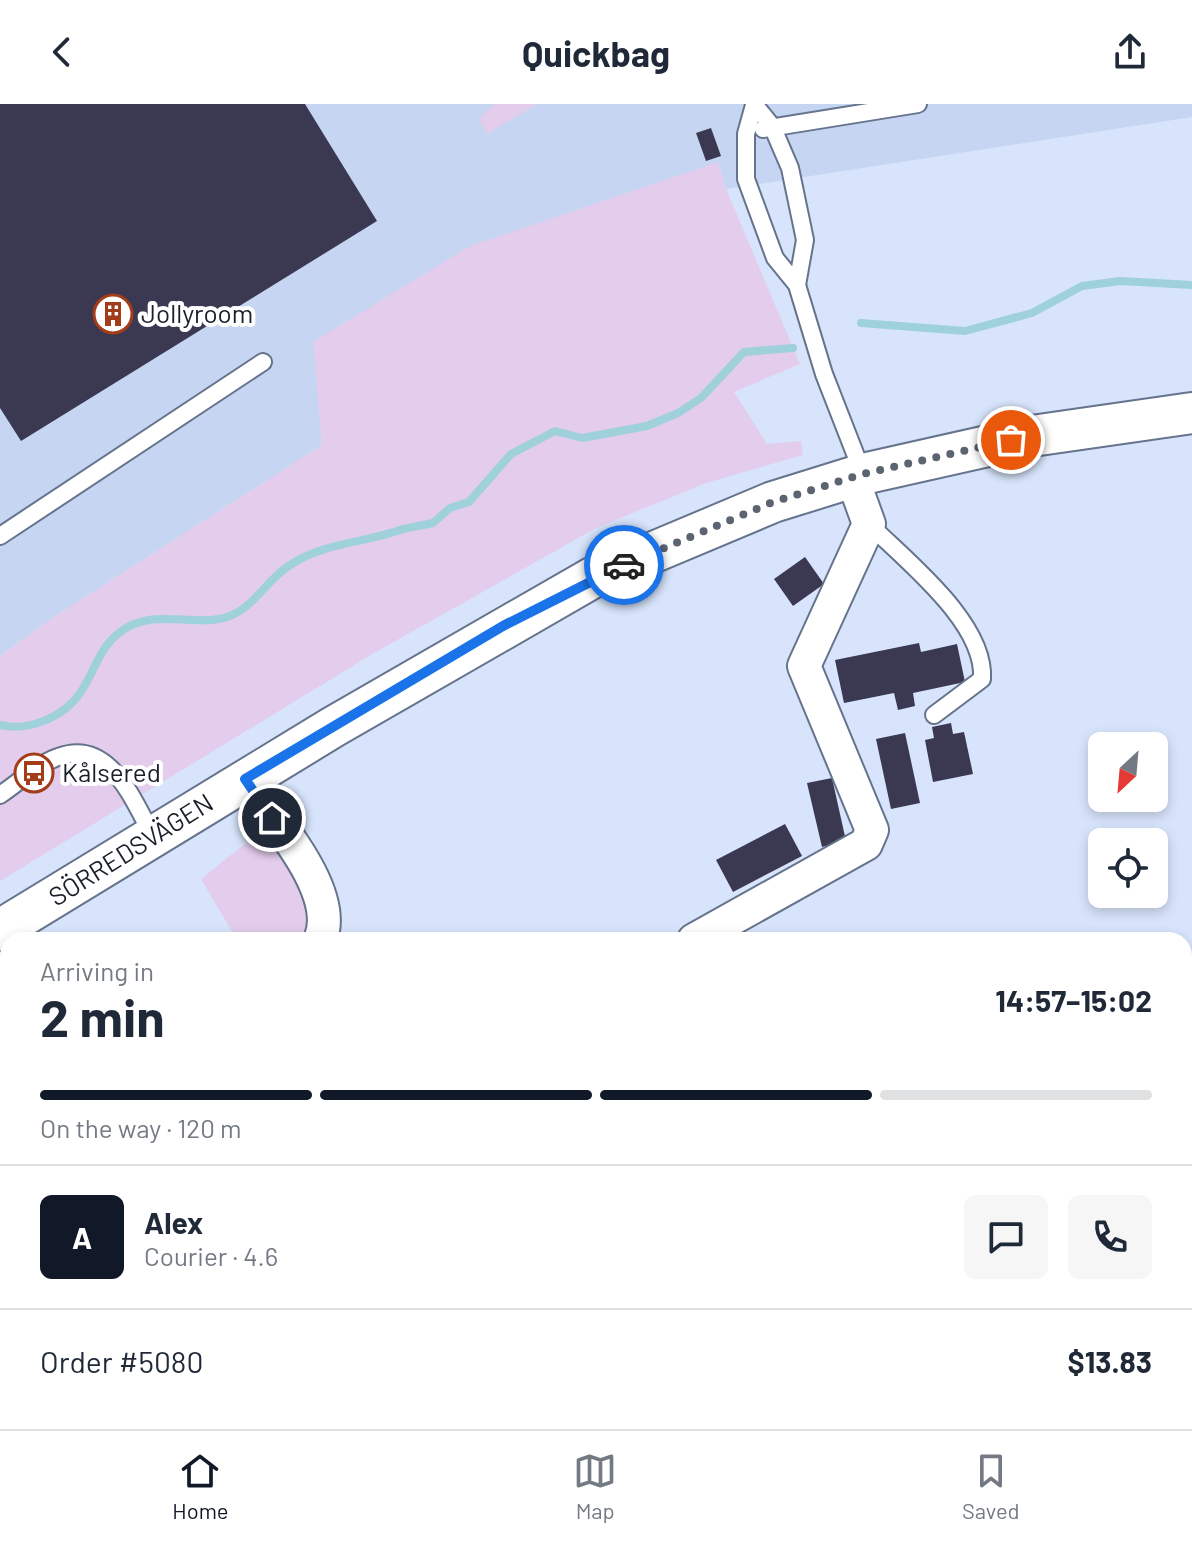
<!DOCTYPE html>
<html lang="en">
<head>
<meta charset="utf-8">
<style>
	body { margin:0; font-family:Barlow,sans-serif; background:#f6f6f7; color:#1f2937; height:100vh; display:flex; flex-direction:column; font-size:30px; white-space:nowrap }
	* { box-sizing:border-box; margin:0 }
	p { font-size:26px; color:#747a83 }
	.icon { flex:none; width:44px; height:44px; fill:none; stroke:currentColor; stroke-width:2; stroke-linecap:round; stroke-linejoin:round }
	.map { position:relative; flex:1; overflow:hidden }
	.side { position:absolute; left:0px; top:828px; width:1192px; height:498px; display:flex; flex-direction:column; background:#fff; border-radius:24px 24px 0 0; box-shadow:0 4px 12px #0003 }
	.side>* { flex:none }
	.needle { width:52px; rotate:206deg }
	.tools { position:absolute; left:1088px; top:628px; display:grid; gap:16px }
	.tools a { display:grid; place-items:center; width:80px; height:80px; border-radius:12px; background:#fff; box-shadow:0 4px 12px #0003; font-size:40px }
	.pin { position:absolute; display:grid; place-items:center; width:68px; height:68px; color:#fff; margin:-34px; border:4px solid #fff; border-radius:50%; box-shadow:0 2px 8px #0007 }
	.courier { position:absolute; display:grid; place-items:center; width:80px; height:80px; margin:-40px; border:6px solid #1a73e8; border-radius:50%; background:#fff; color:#222; box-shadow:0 2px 10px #0007 }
	.summary em { font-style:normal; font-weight:700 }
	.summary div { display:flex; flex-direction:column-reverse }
	.summary { display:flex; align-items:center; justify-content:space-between; height:136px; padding:0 40px }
	h1 { font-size:52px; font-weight:700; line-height:60px }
	.bar { display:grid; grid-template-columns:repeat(4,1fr); gap:12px 8px; align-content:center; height:96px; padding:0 40px }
	.bar i { height:10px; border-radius:6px; background:#e0e1e3 }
	.bar .on { background:#111827 }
	.bar p { grid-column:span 4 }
	.line { display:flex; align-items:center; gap:20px; padding:0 40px; border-top:2px solid #e0e1e3 }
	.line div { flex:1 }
	.round { display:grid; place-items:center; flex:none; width:84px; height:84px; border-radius:12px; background:#f6f6f7 }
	header { display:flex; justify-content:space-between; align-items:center; height:104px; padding:0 40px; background:#fff; font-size:36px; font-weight:700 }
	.menu { display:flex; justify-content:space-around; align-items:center; height:112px; border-top:2px solid #e0e1e3; background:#fff; font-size:22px; color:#747a83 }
	.menu a { display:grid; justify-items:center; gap:4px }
	.menu .on { color:#111827 }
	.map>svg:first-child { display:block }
	.built { fill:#c6d5f1 }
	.green { fill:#e3ccec }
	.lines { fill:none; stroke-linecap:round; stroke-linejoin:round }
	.stream { stroke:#9ed1d9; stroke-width:8 }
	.building { fill:#3b3851 }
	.service-casing { stroke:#65738d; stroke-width:20 }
	.minor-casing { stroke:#65738d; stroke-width:36 }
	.tertiary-casing { stroke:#65738d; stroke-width:44 }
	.service { stroke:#fff; stroke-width:16 }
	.minor { stroke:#fff; stroke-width:32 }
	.tertiary { stroke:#fff; stroke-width:40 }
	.done { stroke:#5c6472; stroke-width:8; stroke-dasharray:0 14.4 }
	.route { stroke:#1a73e8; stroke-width:10 }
	.labels { text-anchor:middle; stroke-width:8; stroke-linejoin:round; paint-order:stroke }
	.poi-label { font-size:26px; fill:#191f29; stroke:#fff; text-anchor:start }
	.street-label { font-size:26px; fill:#191f29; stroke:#fff }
</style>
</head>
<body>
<header><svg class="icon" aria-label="back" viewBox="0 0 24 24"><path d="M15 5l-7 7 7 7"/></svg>Quickbag<svg class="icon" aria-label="share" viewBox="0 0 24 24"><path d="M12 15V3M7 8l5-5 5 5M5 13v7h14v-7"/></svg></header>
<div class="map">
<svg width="1192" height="1325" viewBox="0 0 1192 1325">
	<rect width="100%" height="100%" fill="#d7e4fb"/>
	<polygon class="built" points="0,0 1192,0 1192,13 726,85 718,58 314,238 322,341 51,515 0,552"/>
	<g class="green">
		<polygon points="494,0 537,0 487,30 479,15"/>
		<polygon points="718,58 726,85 800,260 734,288 767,340 801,337 803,351 706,379 596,424 374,549 0,777 0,552 51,515 322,341 313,238 470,142"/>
		<polygon points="267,722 309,778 312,836 237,836 201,775"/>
		<polygon points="1184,1206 1192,1211 1192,1325 423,1325 442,1318 1184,1318"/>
	</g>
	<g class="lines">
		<g class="stream">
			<polyline points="861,219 965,227 1032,209 1082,182 1120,177 1192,181"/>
			<path d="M0 621C28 628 64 613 80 589 95 568 98 545 119 529 150 504 185 521 219 515 253 509 263 478 290 461 322 439 365 439 403 425L433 419 450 404 469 398 511 350 555 327 582 334 647 322 678 309 701 294 744 248 793 244"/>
		</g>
	</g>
	<g class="building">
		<polygon points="0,0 305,0 377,117 21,337 0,304"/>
		<polygon points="711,24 721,52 706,57 696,29"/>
		<polygon points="805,453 824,480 793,502 774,475"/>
		<polygon points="919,539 921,548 957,540 965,578 913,589 915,602 898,606 894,589 844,599 835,556"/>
		<polygon points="951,619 953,630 964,628 973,670 933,678 925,636 934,634 932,623"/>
		<polygon points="905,629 920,699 891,705 876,635"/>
		<polygon points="832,674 846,737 822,743 807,679"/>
		<polygon points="785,720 802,752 733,788 716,756"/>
	</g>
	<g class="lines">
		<g class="service-casing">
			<g id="service">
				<polyline points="754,0 772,22 790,64 805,136 797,181"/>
				<polyline points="754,1 746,30 746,75 775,154 797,181 824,270 863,370"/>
				<polyline points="763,25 918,0"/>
				<path d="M869 420C906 457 986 519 982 575L934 611"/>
				<polyline points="0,432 263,258"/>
				<path d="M0 691C18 679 38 660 58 653 110 633 133 697 153 732"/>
			</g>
		</g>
		<g class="minor-casing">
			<g id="minor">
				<path d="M245 675C272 714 341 788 320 836"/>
				<polyline points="694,836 866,740 872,726 804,562 869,420 852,373"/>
				<polyline points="0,1165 8,1161"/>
			</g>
		</g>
		<g class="tertiary-casing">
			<polyline id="tertiary" points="0,826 333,623 592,474 773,398 863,370 1032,332 1192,309"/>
		</g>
		<use href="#service" class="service"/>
		<use href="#minor" class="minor"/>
		<use href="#tertiary" class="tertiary"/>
	</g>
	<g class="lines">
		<polyline class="done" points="624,461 773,398 863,370 1011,336"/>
		<polyline class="route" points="272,714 245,675 503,522 624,461"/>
	</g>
	<defs>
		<g id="building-ring" transform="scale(2)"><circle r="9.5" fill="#fff" stroke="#a23c19" stroke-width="1.5"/><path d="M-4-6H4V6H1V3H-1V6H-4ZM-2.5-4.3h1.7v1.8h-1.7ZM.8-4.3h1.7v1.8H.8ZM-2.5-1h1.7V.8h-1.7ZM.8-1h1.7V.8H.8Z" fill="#a23c19"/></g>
		<g id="bus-ring" transform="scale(2)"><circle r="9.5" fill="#fff" stroke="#a23c19" stroke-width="1.5"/><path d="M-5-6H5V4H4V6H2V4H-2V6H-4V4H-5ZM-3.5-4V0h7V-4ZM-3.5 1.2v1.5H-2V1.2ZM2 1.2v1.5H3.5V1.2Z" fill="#a23c19"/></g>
	</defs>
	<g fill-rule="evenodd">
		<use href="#building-ring" x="113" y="210"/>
		<use href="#bus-ring" x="34" y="669"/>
	</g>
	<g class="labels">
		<g class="poi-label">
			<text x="141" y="219">Jollyroom</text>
			<text x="62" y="678">Kålsered</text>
		</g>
		<g class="street-label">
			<text transform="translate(131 746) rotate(-32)" y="9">SÖRREDSVÄGEN</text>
		</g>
	</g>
</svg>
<div class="tools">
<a><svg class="needle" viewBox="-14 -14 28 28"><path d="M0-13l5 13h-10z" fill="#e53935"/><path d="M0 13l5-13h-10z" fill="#747a83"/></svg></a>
<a><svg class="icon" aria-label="locate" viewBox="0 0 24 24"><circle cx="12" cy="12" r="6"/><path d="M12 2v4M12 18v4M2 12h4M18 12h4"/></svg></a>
</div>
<div class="pin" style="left:1011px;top:336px;background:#ea580c"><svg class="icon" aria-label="bag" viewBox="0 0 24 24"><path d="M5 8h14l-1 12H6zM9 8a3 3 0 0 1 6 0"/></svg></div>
<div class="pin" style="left:272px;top:714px;background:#1f2937"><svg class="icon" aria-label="home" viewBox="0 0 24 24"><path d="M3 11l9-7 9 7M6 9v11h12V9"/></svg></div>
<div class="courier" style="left:624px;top:461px"><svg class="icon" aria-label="car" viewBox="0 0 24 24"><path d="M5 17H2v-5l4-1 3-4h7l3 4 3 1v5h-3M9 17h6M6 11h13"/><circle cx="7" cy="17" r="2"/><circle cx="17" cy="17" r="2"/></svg></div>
<section class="side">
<div class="summary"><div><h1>2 min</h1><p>Arriving in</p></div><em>14:57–15:02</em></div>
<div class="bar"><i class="on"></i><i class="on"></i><i class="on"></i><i></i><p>On the way · 120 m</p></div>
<div class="line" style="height:144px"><b class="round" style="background:#111827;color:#fff">A</b><div><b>Alex</b><p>Courier · 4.6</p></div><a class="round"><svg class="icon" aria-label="chat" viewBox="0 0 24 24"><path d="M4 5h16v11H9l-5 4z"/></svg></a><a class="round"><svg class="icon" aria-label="phone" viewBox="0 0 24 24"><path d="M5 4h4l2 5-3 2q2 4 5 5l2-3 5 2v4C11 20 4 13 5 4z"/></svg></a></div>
<div class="line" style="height:104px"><div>Order #5080</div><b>$13.83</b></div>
</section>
</div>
<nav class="menu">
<a class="on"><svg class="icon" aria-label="home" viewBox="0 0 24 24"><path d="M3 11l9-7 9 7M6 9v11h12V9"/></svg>Home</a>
<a><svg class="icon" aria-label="map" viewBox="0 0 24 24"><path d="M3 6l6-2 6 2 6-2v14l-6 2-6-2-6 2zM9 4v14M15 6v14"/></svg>Map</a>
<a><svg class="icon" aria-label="saved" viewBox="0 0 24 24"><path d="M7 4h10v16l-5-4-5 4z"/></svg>Saved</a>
</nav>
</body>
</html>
